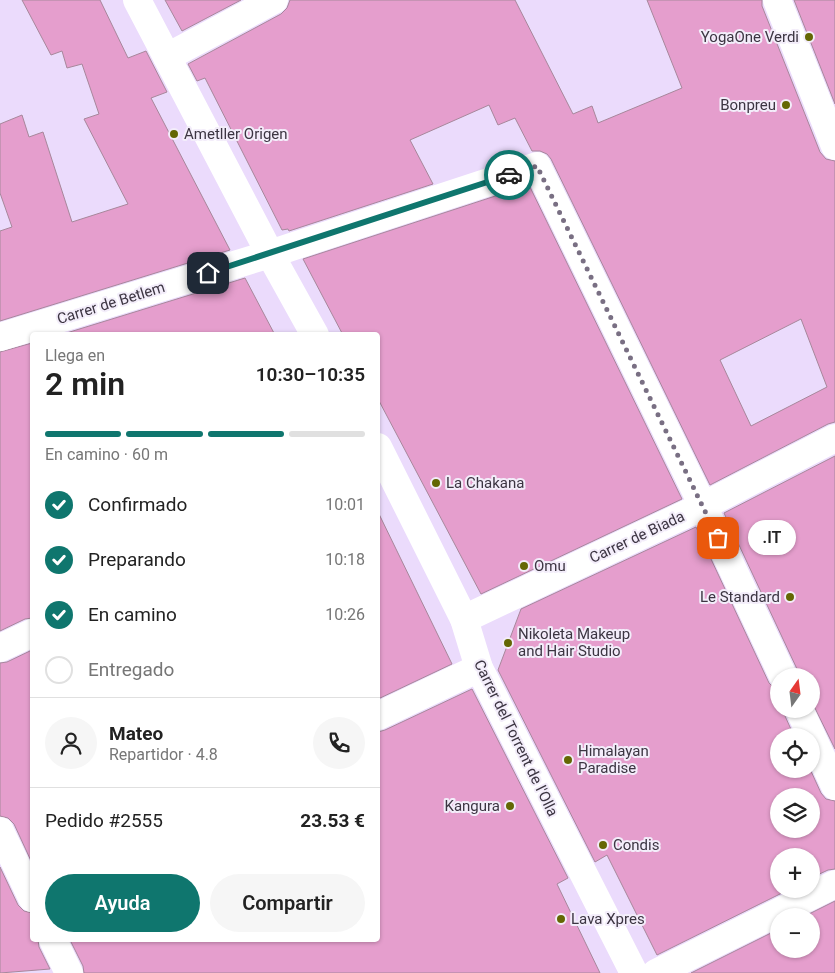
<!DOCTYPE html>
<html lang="es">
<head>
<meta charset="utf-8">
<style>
	body { margin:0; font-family:Roboto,sans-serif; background:#f6f6f6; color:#222; height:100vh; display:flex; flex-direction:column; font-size:19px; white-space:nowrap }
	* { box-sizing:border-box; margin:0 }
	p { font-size:16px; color:#767676 }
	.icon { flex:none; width:28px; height:28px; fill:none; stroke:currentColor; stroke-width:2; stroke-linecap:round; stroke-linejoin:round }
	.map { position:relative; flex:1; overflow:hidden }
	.panel { position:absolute; left:30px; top:332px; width:350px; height:610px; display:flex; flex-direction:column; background:#fff; border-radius:5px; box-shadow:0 1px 4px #0004 }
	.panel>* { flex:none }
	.needle { width:32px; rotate:14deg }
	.fabs { position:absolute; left:770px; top:668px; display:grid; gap:10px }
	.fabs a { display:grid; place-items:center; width:50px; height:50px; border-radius:50%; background:#fff; box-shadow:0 1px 4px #0004; font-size:25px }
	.pin { position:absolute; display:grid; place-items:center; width:42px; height:42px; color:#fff; margin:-21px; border-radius:10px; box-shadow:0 2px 8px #0006 }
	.courier { position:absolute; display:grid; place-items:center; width:50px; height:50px; margin:-25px; border:4px solid #0f766e; border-radius:50%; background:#fff; color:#222; box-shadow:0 1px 6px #0007 }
	.bubble { position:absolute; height:35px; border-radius:18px; background:#fff; box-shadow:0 1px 4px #0004; font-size:16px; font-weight:600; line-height:35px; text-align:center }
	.headline em { font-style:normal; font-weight:600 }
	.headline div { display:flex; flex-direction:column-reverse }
	.headline { display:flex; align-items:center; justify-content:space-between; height:85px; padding:0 15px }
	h1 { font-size:32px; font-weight:600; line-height:38px }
	.bar { display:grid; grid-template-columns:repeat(4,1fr); gap:8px 5px; align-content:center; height:60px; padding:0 15px }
	.bar i { height:6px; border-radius:4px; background:#e0e0e0 }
	.bar .active { background:#0f766e }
	.bar p { grid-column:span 4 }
	.line { display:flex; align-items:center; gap:12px; padding:0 15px; border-top:1px solid #e0e0e0 }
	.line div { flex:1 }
	.round { display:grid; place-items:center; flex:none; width:52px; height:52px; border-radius:26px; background:#f6f6f6 }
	ol { padding:0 15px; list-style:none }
	li { display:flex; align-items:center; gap:15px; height:55px }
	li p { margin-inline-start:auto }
	li .icon { padding:5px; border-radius:50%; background:#0f766e; color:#fff; stroke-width:4 }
	li:last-child { color:#767676 }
	li i { width:28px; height:28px; border:2px solid #e0e0e0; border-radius:50% }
	.action { display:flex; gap:10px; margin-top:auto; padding:10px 15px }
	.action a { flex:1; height:58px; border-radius:30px; background:#0f766e; color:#fff; font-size:20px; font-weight:600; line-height:58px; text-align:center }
	.action a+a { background:#f6f6f6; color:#222 }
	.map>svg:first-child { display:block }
	.building { fill:#e59ecd; stroke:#a7879b; fill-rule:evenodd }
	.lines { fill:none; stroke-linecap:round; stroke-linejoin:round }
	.street { stroke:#fff; stroke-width:28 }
	.done { stroke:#796f83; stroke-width:5; stroke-dasharray:0 9 }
	.route { stroke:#0f766e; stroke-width:6 }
	.poi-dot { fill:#646704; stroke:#f3edfa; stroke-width:2 }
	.labels { text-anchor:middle; stroke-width:4; stroke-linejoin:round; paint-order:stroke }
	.poi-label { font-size:15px; fill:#3c3542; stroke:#f3edfa; text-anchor:start }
	.street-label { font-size:15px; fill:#3c3542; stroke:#f3edfa }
</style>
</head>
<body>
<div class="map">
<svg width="835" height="973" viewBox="0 0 835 973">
	<rect width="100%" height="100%" fill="#ebdbfc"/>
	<g class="building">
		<polygon points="22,0 100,0 128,58 146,51 167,92 151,98 230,250 0,321 0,231 12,227 0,193 0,124 22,115 29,137 43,132 72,222 128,204 84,119 99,114 82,64 67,68 62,51 51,55"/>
		<polygon points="165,0 241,0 182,31"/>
		<path d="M290 0H515L573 114 592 106 598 123 682 88 647 0H762V6L820 152 826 159 835 161V422L828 424 710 485 551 159 547 154 540 151H532L515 118 498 125 489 105 410 140 433 184 289 231 288 229 282 230 205 78 197 81 188 64 281 14 287 8ZM801 319 827 387 751 426 720 360Z"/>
		<polygon points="794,0 835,0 835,104"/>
		<polygon points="529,185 682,499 481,594 378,399 378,335 343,335 303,259"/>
		<polygon points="245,278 275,335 60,335"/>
		<polygon points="32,343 32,618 25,619 0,631 0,352"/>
		<polygon points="835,456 835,749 811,700 811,676 798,676 797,669 724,513"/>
		<polygon points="378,512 452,664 378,699"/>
		<path d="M696 527 769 683 774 688 779 691V709H784L785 716 794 736H779V769H810L821 793 826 799 835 801V869L828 870 811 878V856H779V889H790L657 955 607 855 595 862 498 670 521 609ZM779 796H811V829H779Z"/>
		<polygon points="32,650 32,863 14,824 8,818 0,816 0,663 7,662"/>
		<polygon points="472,689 568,878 557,884 600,973 84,973 83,966 70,940 378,940 378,732 385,730"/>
		<polygon points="0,867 18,905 24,911 32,913 32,940 38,940 39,947 50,969 0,973"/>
		<polygon points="835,901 835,973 691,973 779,929 779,949 811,949 811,916 805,916"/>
	</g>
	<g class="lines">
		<g class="street">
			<polyline points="137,0 270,254 315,335"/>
			<polyline points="777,0 835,146"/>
			<polyline points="167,57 274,0"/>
			<polyline points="0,337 270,254 537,166 703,506 783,676"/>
			<polyline points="378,447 464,619 479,668 634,973"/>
			<polyline points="464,619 703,506 835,438"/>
			<polyline points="0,648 32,633"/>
			<polyline points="799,709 835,786"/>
			<polyline points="378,716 479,668"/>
			<polyline points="0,831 32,898"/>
			<polyline points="53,940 69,973"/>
			<polyline points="656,973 835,884"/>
		</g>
	</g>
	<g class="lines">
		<polyline class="done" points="509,175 537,166 718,538"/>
		<polyline class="route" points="208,273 509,175"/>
	</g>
	<g class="poi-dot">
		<circle cx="809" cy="37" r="5"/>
		<circle cx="786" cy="105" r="5"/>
		<circle cx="174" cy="134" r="5"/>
		<circle cx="436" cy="483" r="5"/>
		<circle cx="524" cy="566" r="5"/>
		<circle cx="790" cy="597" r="5"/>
		<circle cx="508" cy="643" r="5"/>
		<circle cx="568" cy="760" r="5"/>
		<circle cx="510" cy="806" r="5"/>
		<circle cx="603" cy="845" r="5"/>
		<circle cx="561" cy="919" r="5"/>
	</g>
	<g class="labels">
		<g class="poi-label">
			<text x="799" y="42" text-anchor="end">YogaOne Verdi</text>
			<text x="776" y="110" text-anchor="end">Bonpreu</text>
			<text x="184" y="139">Ametller Origen</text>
			<text x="446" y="488">La Chakana</text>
			<text x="534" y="571">Omu</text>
			<text x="780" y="602" text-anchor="end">Le Standard</text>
			<text x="518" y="639">Nikoleta Makeup<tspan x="518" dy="17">and Hair Studio</tspan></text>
			<text x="578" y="756">Himalayan<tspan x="578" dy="17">Paradise</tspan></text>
			<text x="500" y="811" text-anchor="end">Kangura</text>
			<text x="613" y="850">Condis</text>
			<text x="571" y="924">Lava Xpres</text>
		</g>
		<g class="street-label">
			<text transform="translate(111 303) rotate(-17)" y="5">Carrer de Betlem</text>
			<text transform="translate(637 537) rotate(-25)" y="5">Carrer de Biada</text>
			<text transform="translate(516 738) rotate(64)" y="5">Carrer del Torrent de l'Olla</text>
		</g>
	</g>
</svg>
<div class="fabs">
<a><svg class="needle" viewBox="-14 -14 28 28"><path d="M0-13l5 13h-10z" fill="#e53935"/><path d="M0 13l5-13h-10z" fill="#767676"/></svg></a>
<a><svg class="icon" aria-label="locate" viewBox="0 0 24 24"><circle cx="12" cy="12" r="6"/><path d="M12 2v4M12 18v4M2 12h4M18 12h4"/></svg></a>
<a><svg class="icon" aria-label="layers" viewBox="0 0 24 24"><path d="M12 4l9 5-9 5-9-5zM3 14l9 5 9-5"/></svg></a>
<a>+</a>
<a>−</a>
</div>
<div class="pin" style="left:718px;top:538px;background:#ea580c"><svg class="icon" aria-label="bag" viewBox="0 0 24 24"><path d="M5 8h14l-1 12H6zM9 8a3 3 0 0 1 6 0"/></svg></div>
<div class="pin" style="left:208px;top:273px;background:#1f2937"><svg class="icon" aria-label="home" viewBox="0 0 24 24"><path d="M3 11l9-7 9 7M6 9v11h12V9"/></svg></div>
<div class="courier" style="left:509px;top:175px"><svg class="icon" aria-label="car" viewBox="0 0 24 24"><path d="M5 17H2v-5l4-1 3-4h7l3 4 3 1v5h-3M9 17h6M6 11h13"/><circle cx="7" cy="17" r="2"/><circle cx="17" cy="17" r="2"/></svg></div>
<div class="bubble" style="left:748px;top:520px;width:48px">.IT</div>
<section class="panel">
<div class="headline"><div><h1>2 min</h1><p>Llega en</p></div><em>10:30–10:35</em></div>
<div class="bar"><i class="active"></i><i class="active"></i><i class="active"></i><i></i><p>En camino · 60 m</p></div>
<ol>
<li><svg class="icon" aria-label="check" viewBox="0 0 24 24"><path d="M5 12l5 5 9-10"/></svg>Confirmado<p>10:01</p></li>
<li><svg class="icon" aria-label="check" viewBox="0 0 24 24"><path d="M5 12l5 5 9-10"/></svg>Preparando<p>10:18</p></li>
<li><svg class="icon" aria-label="check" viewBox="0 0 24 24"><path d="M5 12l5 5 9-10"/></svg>En camino<p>10:26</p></li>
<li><i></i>Entregado</li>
</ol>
<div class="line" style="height:90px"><a class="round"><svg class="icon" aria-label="person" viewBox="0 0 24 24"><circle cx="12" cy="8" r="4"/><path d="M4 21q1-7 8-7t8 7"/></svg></a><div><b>Mateo</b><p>Repartidor · 4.8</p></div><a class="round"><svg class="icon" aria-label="phone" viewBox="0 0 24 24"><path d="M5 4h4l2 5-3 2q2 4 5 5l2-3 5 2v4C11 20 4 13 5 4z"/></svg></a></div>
<div class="line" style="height:65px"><div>Pedido #2555</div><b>23.53 €</b></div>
<div class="action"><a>Ayuda</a><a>Compartir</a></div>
</section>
</div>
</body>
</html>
